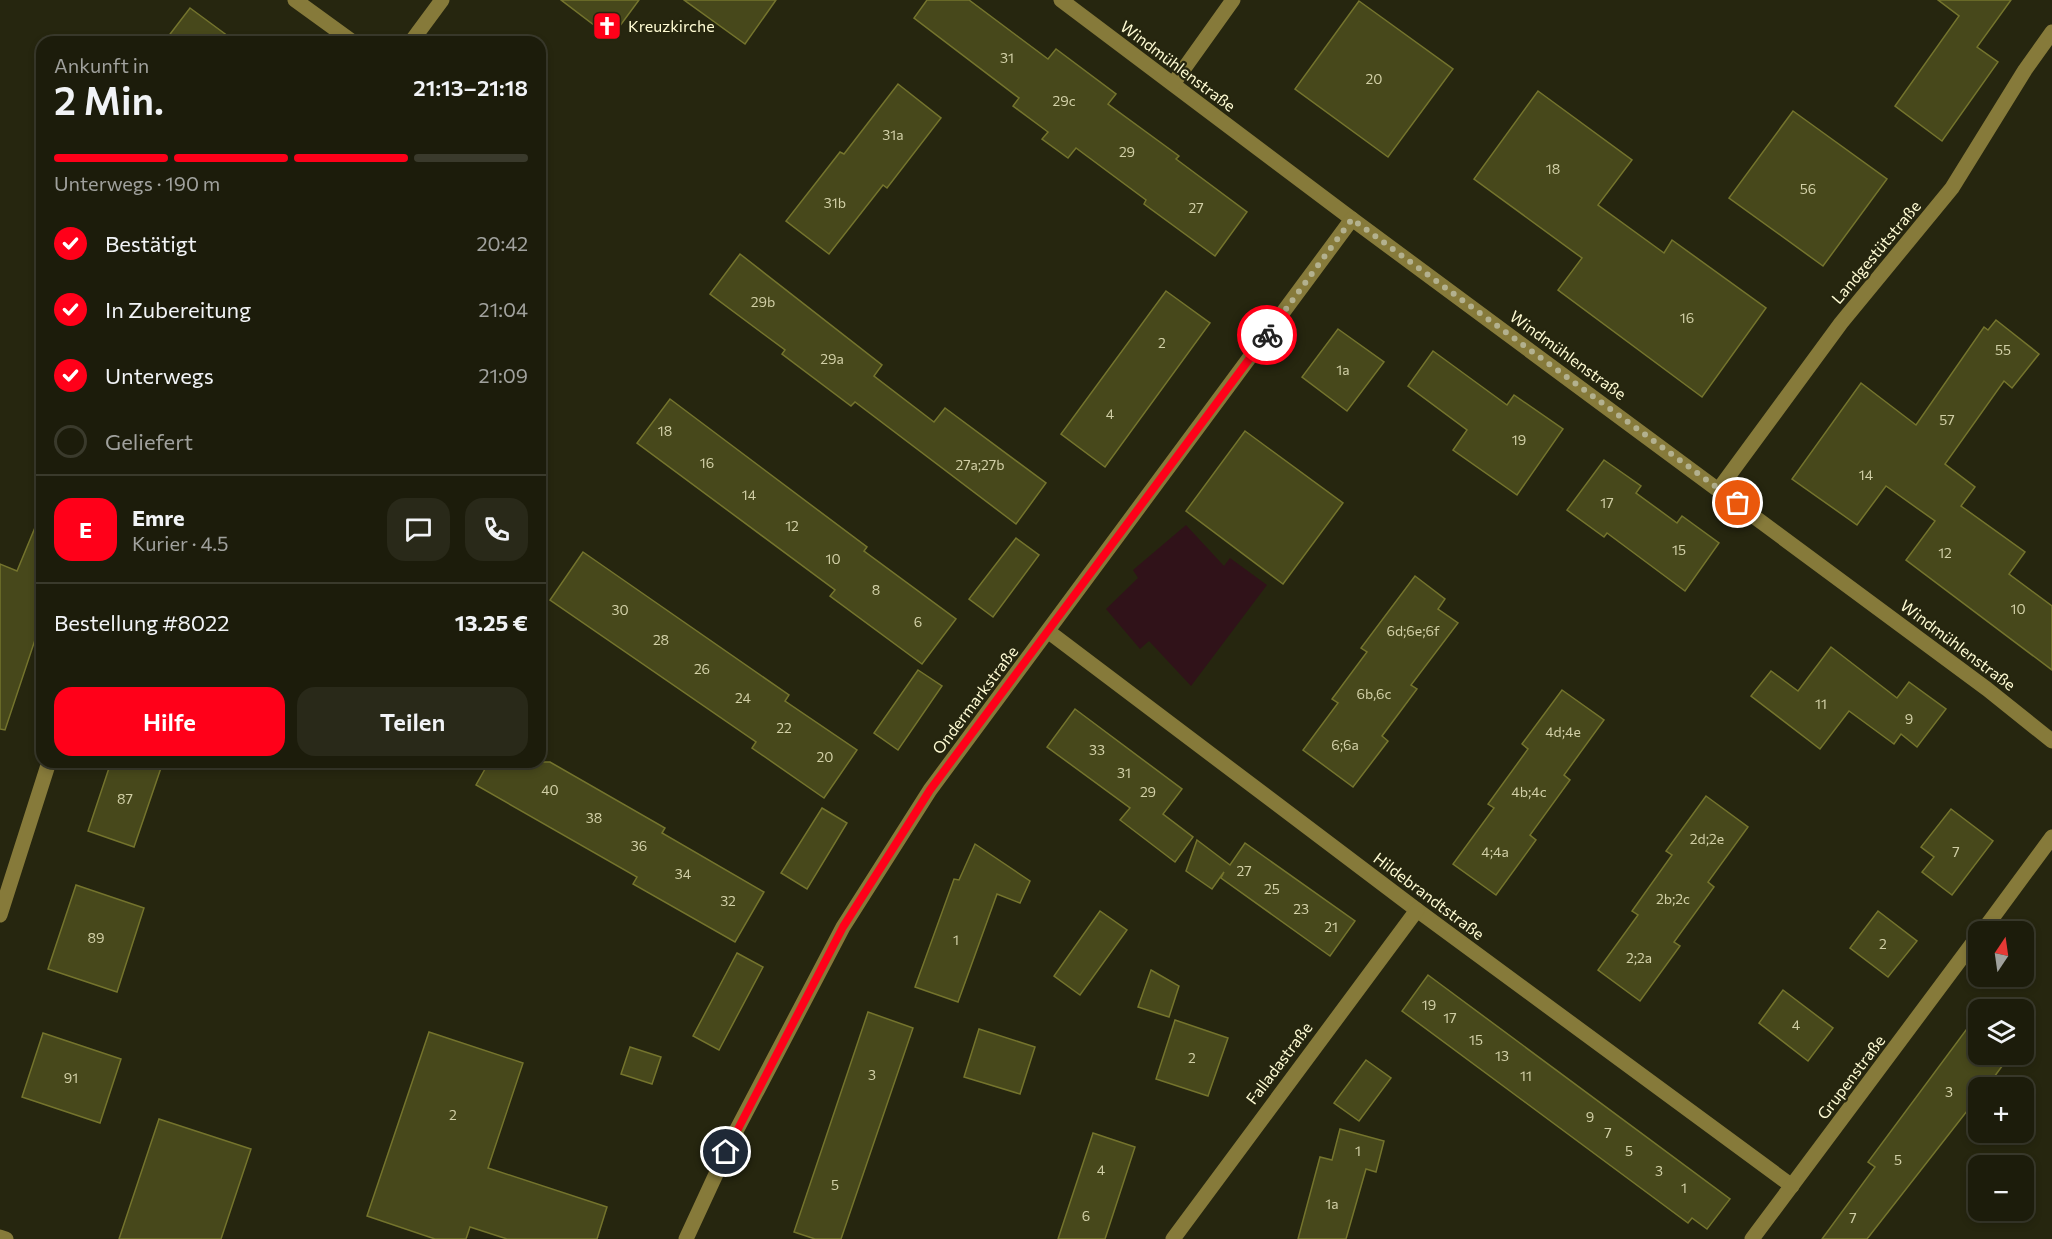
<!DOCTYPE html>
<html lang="de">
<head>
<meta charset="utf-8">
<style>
	body { margin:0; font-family:Commissioner,sans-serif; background:#292919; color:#f1f3f6; height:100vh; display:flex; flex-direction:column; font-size:22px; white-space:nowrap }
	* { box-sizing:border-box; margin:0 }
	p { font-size:20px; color:#a0a19d }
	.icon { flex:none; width:33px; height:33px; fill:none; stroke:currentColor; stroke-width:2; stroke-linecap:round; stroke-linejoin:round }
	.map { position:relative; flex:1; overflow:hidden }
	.panel { position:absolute; left:36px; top:36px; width:510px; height:732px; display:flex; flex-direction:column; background:#1c1c0b; border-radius:18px; box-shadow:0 3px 9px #0003,0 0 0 2px #3a3a2c }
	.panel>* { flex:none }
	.needle { width:39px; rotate:13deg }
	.fabs { position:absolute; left:1968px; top:921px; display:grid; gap:12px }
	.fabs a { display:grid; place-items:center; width:66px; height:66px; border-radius:12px; background:#1c1c0b; box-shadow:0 3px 9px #0003,0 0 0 2px #3a3a2c; font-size:30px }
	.pin { position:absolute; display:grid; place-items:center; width:51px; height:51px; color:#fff; margin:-26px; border:3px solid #fff; border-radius:50%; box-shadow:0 2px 6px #0007 }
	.courier { position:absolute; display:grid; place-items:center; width:60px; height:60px; margin:-30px; border:4px solid #ff0019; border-radius:50%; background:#fff; color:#222; box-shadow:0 2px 8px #0007 }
	.summary em { font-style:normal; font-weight:600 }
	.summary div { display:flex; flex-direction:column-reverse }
	.summary { display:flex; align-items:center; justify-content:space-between; height:102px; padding:0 18px }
	h1 { font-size:39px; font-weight:600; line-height:45px }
	.bar { display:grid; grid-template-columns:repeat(4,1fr); gap:9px 6px; align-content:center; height:72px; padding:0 18px }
	.bar i { height:8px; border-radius:4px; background:#3a3a2c }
	.bar .active { background:#ff0019 }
	.bar p { grid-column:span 4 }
	.line { display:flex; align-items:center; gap:15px; padding:0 18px; border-top:2px solid #3a3a2c }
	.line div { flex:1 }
	.round { display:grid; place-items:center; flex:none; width:63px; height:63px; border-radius:18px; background:#292919 }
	ol { padding:0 18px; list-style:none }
	li { display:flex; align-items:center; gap:18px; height:66px }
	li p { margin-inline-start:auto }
	li .icon { padding:6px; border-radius:50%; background:#ff0019; color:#fff; stroke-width:4 }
	li:last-child { color:#a0a19d }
	li i { width:33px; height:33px; border:3px solid #3a3a2c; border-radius:50% }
	.button { display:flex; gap:12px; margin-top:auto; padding:12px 18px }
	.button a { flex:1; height:69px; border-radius:18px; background:#ff0019; color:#fff; font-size:24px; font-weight:600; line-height:69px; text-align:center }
	.button a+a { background:#292919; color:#f1f3f6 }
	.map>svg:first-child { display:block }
	.green { fill:#301219 }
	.building { fill:#47481b; stroke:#74742d; stroke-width:1.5 }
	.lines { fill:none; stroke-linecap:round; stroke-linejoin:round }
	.minor { stroke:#867a3a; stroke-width:15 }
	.done { stroke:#b3b18f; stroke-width:6; stroke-dasharray:0 10.8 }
	.route { stroke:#ff0019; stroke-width:8 }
	.labels { text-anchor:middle; stroke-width:4.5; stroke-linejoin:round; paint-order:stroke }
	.number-label { font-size:14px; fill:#d1cfa6 }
	.poi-label { font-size:16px; fill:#fffcd4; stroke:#26260f; text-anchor:start }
	.street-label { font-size:16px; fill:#fffcd4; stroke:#26260f }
</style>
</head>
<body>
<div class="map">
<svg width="2052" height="1239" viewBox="0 0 2052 1239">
	<rect width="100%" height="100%" fill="#26260f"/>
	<polygon class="green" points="1186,525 1224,566 1230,558 1267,585 1191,686 1149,641 1140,649 1106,609 1138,578 1133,570"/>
	<g class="building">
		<polygon points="561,0 639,0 611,38"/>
		<polygon points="684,0 776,0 745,44"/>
		<polygon points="927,0 969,0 1048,59 1056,49 1116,94 1108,104 1179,156 1176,159 1247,212 1215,256 1144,204 1146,200 1076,148 1068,158 1042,139 1048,132 1013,106 1019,98 914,18"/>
		<polygon points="1938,0 2011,0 1977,47 1998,62 1942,141 1895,106 1959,16"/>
		<polygon points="1359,1 1453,69 1388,157 1295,89"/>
		<polygon points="190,8 236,42 164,42"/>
		<polygon points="898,84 941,118 887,188 883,185 829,254 786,221 840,152 844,154"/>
		<polygon points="1538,91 1632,160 1598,205 1664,253 1672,240 1766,308 1702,397 1558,290 1582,258 1474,179"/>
		<polygon points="1793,111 1887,179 1823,266 1729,198"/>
		<polygon points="740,254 882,365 874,376 934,422 945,408 1046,483 1016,524 855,402 851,406 782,354 785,350 710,294"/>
		<polygon points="1166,291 1210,323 1105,467 1061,434"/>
		<polygon points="1996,320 2039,354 2012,388 2004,381 1945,464 1975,487 1961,506 2025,552 2009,574 2052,606 2052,670 1906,560 1935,521 1886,486 1857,525 1792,479 1861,383 1916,425 1984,327 1988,330"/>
		<polygon points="1338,329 1384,362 1347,411 1302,377"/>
		<polygon points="1433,351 1507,405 1514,395 1563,429 1517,495 1453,450 1467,430 1408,386"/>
		<polygon points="670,399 867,547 864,551 956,619 922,664 830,596 835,590 637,443"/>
		<polygon points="1245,431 1343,503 1283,584 1186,511"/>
		<polygon points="1604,460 1641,486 1636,493 1677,523 1682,516 1719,543 1685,591 1607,533 1604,537 1567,510"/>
		<polygon points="41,513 42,619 5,730 0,729 0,564 17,571"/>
		<polygon points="1016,538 1039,555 993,617 969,599"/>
		<polygon points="583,552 789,695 785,701 857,750 824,798 752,748 756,742 550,600"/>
		<polygon points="1415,576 1445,599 1438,609 1458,623 1411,685 1417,689 1382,736 1388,741 1353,787 1303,750 1338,703 1332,699 1367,652 1361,648"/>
		<polygon points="1831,647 1897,698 1909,682 1946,709 1917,747 1901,734 1894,744 1849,711 1820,749 1751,696 1771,671 1798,691"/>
		<polygon points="918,670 942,686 898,750 874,733"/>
		<polygon points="1562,690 1604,720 1564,775 1570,780 1530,835 1536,840 1496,895 1453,864 1494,808 1488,804 1528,749 1522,744"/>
		<polygon points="1075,709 1182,789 1163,814 1193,837 1175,862 1120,820 1130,808 1047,747"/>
		<polygon points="111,762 163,762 134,847 88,831"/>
		<polygon points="489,762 550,762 665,828 662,833 764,892 735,942 633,884 637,877 476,785"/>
		<polygon points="1706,796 1748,827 1708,882 1714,887 1674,942 1680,946 1640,1001 1598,970 1638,915 1632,911 1672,855 1666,851"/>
		<polygon points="822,808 847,823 807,889 781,873"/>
		<polygon points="1951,809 1993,841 1952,895 1922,872 1934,857 1921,847"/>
		<polygon points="1197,840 1230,865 1245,843 1355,921 1330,956 1221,878 1224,872 1212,889 1186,871"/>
		<polygon points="975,844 1030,881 1020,903 997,894 958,1002 915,987 954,879 959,880"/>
		<polygon points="76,885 144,908 117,992 48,969"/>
		<polygon points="1100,911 1127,930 1080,995 1054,976"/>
		<polygon points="1878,911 1917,941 1888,977 1850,948"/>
		<polygon points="737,953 763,967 719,1050 693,1036"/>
		<polygon points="1151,970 1179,986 1169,1017 1138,1007"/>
		<polygon points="1428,975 1730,1199 1707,1229 1692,1218 1688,1223 1402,1011"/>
		<polygon points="1783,990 1833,1028 1808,1061 1759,1023"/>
		<polygon points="868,1012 913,1028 841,1239 815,1239 794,1232"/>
		<polygon points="1978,1014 1978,1054 2011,1054 1986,1088 1978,1088 1978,1097 1867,1239 1822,1239 1875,1167 1868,1162"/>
		<polygon points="1175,1020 1228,1038 1208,1096 1156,1079"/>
		<polygon points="979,1029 1035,1047 1020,1094 964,1077"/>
		<polygon points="429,1032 523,1063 488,1168 607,1207 597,1239 507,1239 470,1227 466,1239 435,1239 367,1216"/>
		<polygon points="43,1033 121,1059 100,1123 22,1097"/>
		<polygon points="630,1047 661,1057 652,1084 621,1074"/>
		<polygon points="1366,1060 1391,1078 1359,1121 1334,1103"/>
		<polygon points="159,1119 251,1149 221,1239 119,1239"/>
		<polygon points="1340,1129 1384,1141 1376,1172 1366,1169 1346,1239 1298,1239 1320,1157 1332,1160"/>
		<polygon points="1093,1133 1135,1147 1105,1239 1058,1239"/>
	</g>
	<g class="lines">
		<g class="minor">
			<polyline points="295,0 353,42"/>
			<polyline points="1061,0 1352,219 1987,689 2052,741"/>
			<polyline points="411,42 442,0"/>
			<polyline points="1173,84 1233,0"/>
			<polyline points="1719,489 1841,323 1952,188 2025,70 2052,32"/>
			<polyline points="1049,632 1417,910 1792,1186"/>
			<polyline points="0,915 49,762"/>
			<polyline points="1982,932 2052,837"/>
			<polyline points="0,1237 6,1239"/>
			<polyline points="686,1239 735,1133 843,927 930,790 1352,219"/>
			<polyline points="1173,1239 1417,910"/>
			<polyline points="1752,1239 1978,936"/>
		</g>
	</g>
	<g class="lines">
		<polyline class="done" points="1267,335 1352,219 1738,503"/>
		<polyline class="route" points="726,1152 843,927 930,790 1267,335"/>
	</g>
	<defs>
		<g id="church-square" transform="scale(1.5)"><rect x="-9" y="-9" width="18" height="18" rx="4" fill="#ff0019" stroke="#26260f"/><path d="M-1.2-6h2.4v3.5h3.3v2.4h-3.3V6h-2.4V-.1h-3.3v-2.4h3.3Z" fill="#fff"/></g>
	</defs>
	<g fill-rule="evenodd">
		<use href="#church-square" x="607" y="26"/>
	</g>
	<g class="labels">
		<g class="number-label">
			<text x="1007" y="63">31</text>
			<text x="1374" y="84">20</text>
			<text x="1064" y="106">29c</text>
			<text x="893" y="140">31a</text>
			<text x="1127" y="157">29</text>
			<text x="1553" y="174">18</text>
			<text x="1808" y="194">56</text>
			<text x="835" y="208">31b</text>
			<text x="1196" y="213">27</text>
			<text x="763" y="307">29b</text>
			<text x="1687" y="323">16</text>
			<text x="1162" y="348">2</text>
			<text x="2003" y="355">55</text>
			<text x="832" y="364">29a</text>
			<text x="1343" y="375">1a</text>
			<text x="1110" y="419">4</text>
			<text x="1947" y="425">57</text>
			<text x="665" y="436">18</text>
			<text x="1519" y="445">19</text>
			<text x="707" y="468">16</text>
			<text x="980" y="470">27a;27b</text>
			<text x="1866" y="480">14</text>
			<text x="749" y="500">14</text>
			<text x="1607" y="508">17</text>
			<text x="792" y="531">12</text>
			<text x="1679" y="555">15</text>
			<text x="1945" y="558">12</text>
			<text x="833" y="564">10</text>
			<text x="876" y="595">8</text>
			<text x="2018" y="614">10</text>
			<text x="620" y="615">30</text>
			<text x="918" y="627">6</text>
			<text x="1413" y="636">6d;6e;6f</text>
			<text x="661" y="645">28</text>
			<text x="702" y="674">26</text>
			<text x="1374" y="699">6b,6c</text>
			<text x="743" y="703">24</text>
			<text x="1821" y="709">11</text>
			<text x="1909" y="724">9</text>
			<text x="784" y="733">22</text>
			<text x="1563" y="737">4d;4e</text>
			<text x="1345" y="750">6;6a</text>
			<text x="1097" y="755">33</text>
			<text x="825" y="762">20</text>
			<text x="1124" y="778">31</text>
			<text x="550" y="795">40</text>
			<text x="1148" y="797">29</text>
			<text x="1529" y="797">4b;4c</text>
			<text x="125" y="804">87</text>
			<text x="594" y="823">38</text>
			<text x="1707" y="844">2d;2e</text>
			<text x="639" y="851">36</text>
			<text x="1495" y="857">4;4a</text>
			<text x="1956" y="857">7</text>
			<text x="1244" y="876">27</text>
			<text x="683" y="879">34</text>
			<text x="1272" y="894">25</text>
			<text x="1673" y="904">2b;2c</text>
			<text x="728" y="906">32</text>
			<text x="1301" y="914">23</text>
			<text x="1331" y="932">21</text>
			<text x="96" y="943">89</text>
			<text x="956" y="945">1</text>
			<text x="1883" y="949">2</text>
			<text x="1639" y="963">2;2a</text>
			<text x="1429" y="1010">19</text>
			<text x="1450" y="1023">17</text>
			<text x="1796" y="1030">4</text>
			<text x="1476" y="1045">15</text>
			<text x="1502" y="1061">13</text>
			<text x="1192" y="1063">2</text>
			<text x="872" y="1080">3</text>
			<text x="1526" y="1081">11</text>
			<text x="71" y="1083">91</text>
			<text x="1949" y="1097">3</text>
			<text x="453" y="1120">2</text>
			<text x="1590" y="1122">9</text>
			<text x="1608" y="1138">7</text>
			<text x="1358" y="1156">1</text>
			<text x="1629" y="1156">5</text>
			<text x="1898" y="1165">5</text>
			<text x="1101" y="1175">4</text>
			<text x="1659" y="1176">3</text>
			<text x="835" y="1190">5</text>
			<text x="1684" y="1193">1</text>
			<text x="1332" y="1209">1a</text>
			<text x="1086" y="1221">6</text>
			<text x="1853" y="1223">7</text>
		</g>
		<g class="poi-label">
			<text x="628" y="32">Kreuzkirche</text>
		</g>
		<g class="street-label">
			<text transform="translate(1178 66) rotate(37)" y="6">Windmühlenstraße</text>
			<text transform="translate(1876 252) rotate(-50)" y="6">Landgestütstraße</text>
			<text transform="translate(1568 355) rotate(36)" y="6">Windmühlenstraße</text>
			<text transform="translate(1958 645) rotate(37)" y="6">Windmühlenstraße</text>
			<text transform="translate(975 700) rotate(-53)" y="6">Ondermarkstraße</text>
			<text transform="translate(1429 896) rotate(37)" y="6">Hildebrandtstraße</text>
			<text transform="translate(1279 1063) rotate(-53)" y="6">Falladastraße</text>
			<text transform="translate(1851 1077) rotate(-53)" y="6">Grupenstraße</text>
		</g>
	</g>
</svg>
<div class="fabs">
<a><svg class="needle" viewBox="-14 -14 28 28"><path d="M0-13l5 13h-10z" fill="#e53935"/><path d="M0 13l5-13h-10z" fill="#a0a19d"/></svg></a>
<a><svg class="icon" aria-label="layers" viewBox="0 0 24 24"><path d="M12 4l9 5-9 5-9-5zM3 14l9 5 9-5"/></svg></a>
<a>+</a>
<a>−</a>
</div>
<div class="pin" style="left:1738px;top:503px;background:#ea580c"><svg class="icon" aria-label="bag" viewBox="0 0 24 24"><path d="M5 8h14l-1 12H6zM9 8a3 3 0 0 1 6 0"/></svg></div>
<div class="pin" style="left:726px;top:1152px;background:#1f2937"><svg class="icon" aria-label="home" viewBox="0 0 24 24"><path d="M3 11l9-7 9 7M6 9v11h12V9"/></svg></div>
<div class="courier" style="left:1267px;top:335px"><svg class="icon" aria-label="bike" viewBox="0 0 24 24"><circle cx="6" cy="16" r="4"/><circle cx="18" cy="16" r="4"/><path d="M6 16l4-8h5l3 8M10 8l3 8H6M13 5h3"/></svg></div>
<section class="panel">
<div class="summary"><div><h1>2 Min.</h1><p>Ankunft in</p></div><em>21:13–21:18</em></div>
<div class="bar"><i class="active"></i><i class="active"></i><i class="active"></i><i></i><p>Unterwegs · 190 m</p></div>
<ol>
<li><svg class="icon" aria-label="check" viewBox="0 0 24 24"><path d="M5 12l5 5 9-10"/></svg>Bestätigt<p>20:42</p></li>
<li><svg class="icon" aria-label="check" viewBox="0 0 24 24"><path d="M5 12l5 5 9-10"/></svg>In Zubereitung<p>21:04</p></li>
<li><svg class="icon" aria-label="check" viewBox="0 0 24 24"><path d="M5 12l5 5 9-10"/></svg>Unterwegs<p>21:09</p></li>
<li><i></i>Geliefert</li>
</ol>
<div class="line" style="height:108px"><b class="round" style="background:#ff0019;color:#fff">E</b><div><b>Emre</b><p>Kurier · 4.5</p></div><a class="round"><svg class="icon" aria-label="chat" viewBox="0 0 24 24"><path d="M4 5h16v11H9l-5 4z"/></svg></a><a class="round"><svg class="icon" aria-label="phone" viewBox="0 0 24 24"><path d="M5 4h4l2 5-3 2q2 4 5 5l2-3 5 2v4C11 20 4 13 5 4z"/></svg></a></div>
<div class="line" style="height:78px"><div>Bestellung #8022</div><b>13.25 €</b></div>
<div class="button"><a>Hilfe</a><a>Teilen</a></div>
</section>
</div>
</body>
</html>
